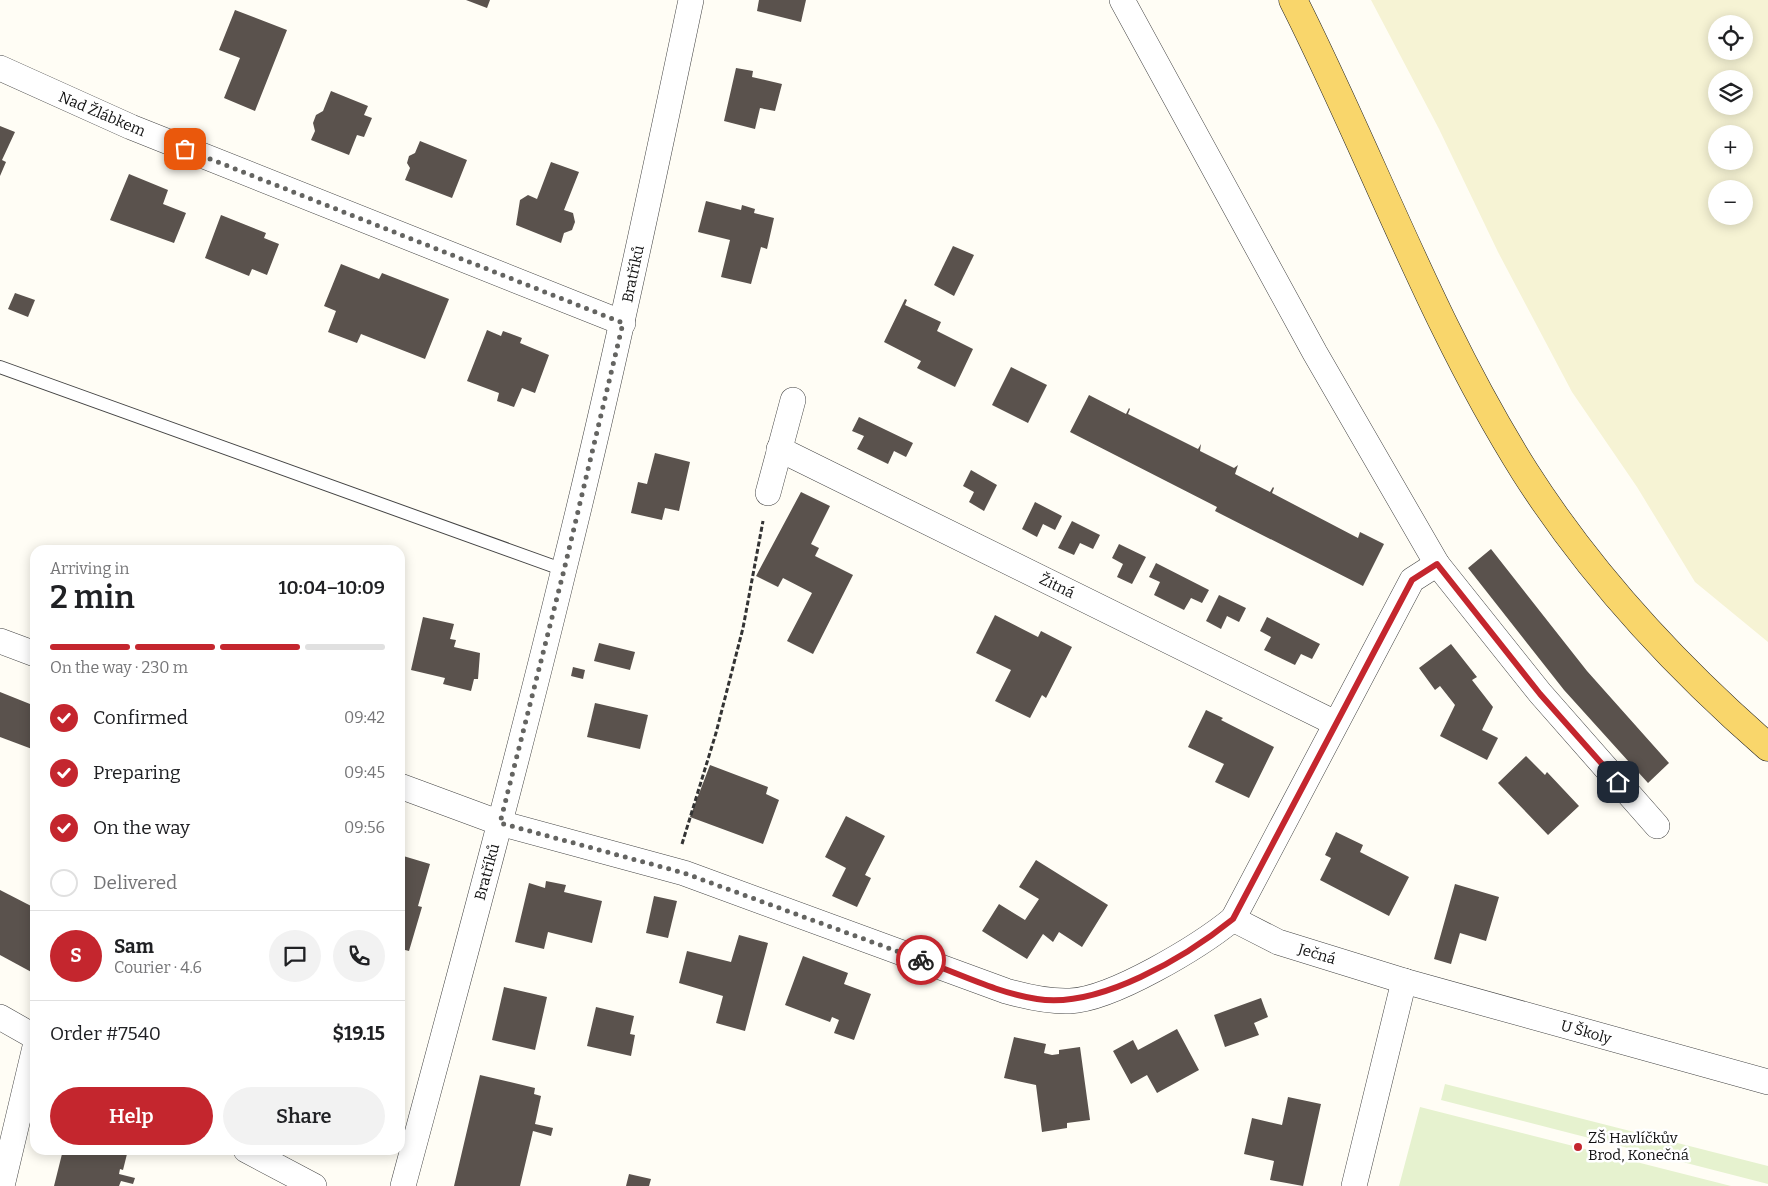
<!DOCTYPE html>
<html lang="en">
<head>
<meta charset="utf-8">
<style>
	body { margin:0; font-family:Bitter,serif; background:#f2f2f2; color:#202124; height:100vh; display:flex; flex-direction:column; font-size:19px; white-space:nowrap }
	* { box-sizing:border-box; margin:0 }
	p { font-size:16px; color:#757577 }
	.icon { flex:none; width:28px; height:28px; fill:none; stroke:currentColor; stroke-width:2; stroke-linecap:round; stroke-linejoin:round }
	.map { position:relative; flex:1; overflow:hidden }
	.drawer { position:absolute; left:30px; top:545px; width:375px; height:610px; display:flex; flex-direction:column; background:#fff; border-radius:15px; box-shadow:0 2px 12px #0003 }
	.drawer>* { flex:none }
	.buttons { position:absolute; left:1708px; top:15px; display:grid; gap:10px }
	.buttons a { display:grid; place-items:center; width:45px; height:45px; border-radius:50%; background:#fff; box-shadow:0 2px 12px #0003; font-size:25px }
	.pin { position:absolute; display:grid; place-items:center; width:42px; height:42px; color:#fff; margin:-21px; border-radius:10px; box-shadow:0 2px 8px #0006 }
	.courier { position:absolute; display:grid; place-items:center; width:50px; height:50px; margin:-25px; border:4px solid #c4262e; border-radius:50%; background:#fff; color:#222; box-shadow:0 1px 6px #0007 }
	.headline em { font-style:normal; font-weight:600 }
	.headline div { display:flex; flex-direction:column-reverse }
	.headline { display:flex; align-items:center; justify-content:space-between; height:85px; padding:0 20px }
	h1 { font-size:32px; font-weight:600; line-height:38px }
	.bar { display:grid; grid-template-columns:repeat(4,1fr); gap:8px 5px; align-content:center; height:60px; padding:0 20px }
	.bar i { height:6px; border-radius:4px; background:#e0e0e0 }
	.bar .on { background:#c4262e }
	.bar p { grid-column:span 4 }
	.line { display:flex; align-items:center; gap:12px; padding:0 20px; border-top:1px solid #e0e0e0 }
	.line div { flex:1 }
	.round { display:grid; place-items:center; flex:none; width:52px; height:52px; border-radius:26px; background:#f2f2f2 }
	ol { padding:0 20px; list-style:none }
	li { display:flex; align-items:center; gap:15px; height:55px }
	li p { margin-inline-start:auto }
	li .icon { padding:5px; border-radius:50%; background:#c4262e; color:#fff; stroke-width:4 }
	li:last-child { color:#757577 }
	li i { width:28px; height:28px; border:2px solid #e0e0e0; border-radius:50% }
	.cta { display:flex; gap:10px; margin-top:auto; padding:10px 20px }
	.cta a { flex:1; height:58px; border-radius:30px; background:#c4262e; color:#fff; font-size:20px; font-weight:600; line-height:58px; text-align:center }
	.cta a+a { background:#f2f2f2; color:#202124 }
	.map>svg:first-child { display:block }
	.farmland { fill:#f6f3d4; fill-rule:evenodd }
	.pitch { fill:#e6f2cf }
	.building { fill:#5a524d }
	.lines { fill:none; stroke-linecap:round; stroke-linejoin:round }
	.service-casing { stroke:#444; stroke-width:14 }
	.minor-casing { stroke:#444; stroke-width:26 }
	.primary-casing { stroke:#222; stroke-width:29 }
	.path { stroke:#333; stroke-width:3; stroke-dasharray:5 2.5; stroke-linecap:butt }
	.service { stroke:#fff; stroke-width:12 }
	.minor { stroke:#fff; stroke-width:25 }
	.primary { stroke:#f9d66b; stroke-width:28 }
	.done { stroke:#646461; stroke-width:5; stroke-dasharray:0 9 }
	.route { stroke:#c4262e; stroke-width:6 }
	.poi-dot { fill:#c4262e; stroke:#fff; stroke-width:2 }
	.labels { text-anchor:middle; stroke-width:5; stroke-linejoin:round; paint-order:stroke }
	.street-label { font-size:15px; fill:#111; stroke:#fff }
	.poi-label { font-size:15px; fill:#111; stroke:#fff; text-anchor:start }
</style>
</head>
<body>
<div class="map">
<svg width="1768" height="1186" viewBox="0 0 1768 1186">
	<rect width="100%" height="100%" fill="#fffdf5"/>
	<path class="farmland" d="M1371 0H1768V642L1695 582 1637 487 1572 392 1498 252 1439 129ZM1716 24H1744V51H1716ZM1716 79H1744V106H1716ZM1716 134H1744V161H1716ZM1716 189H1744V216H1716Z"/>
	<g class="pitch">
		<polygon points="1445,1084 1768,1166 1768,1184 1441,1100"/>
		<polygon points="1420,1107 1731,1186 1399,1186"/>
	</g>
	<g class="building">
		<polygon points="466,0 490,0 487,8"/>
		<polygon points="759,0 806,0 801,22 757,11"/>
		<polygon points="235,10 287,30 255,111 224,98 240,58 219,50"/>
		<polygon points="736,68 753,71 752,77 782,84 775,111 760,108 755,129 724,121"/>
		<polygon points="331,91 368,106 364,115 372,118 364,137 357,135 349,155 311,140 315,131 313,123 316,115 323,111"/>
		<polygon points="0,126 15,132 2,160 6,162 0,176"/>
		<polygon points="420,141 467,160 452,198 405,180 410,168 407,163 409,156 415,153"/>
		<polygon points="551,162 579,172 564,210 573,213 575,222 572,230 564,233 561,243 516,225 520,200 528,195 537,199"/>
		<polygon points="129,174 168,190 163,204 186,213 174,243 110,220"/>
		<polygon points="706,201 741,210 742,205 755,209 754,213 774,218 767,249 761,247 751,284 721,277 730,240 698,232"/>
		<polygon points="221,215 266,233 264,238 279,244 267,275 252,269 249,276 205,258"/>
		<polygon points="953,246 974,255 954,296 934,285"/>
		<polygon points="341,264 379,279 382,273 449,299 425,359 361,334 357,343 328,332 336,311 324,306"/>
		<polygon points="15,293 35,300 28,317 8,309"/>
		<polygon points="905,299 907,300 905,305 941,322 937,331 973,349 955,387 917,368 921,361 884,342"/>
		<polygon points="487,330 501,336 503,331 522,338 520,343 549,355 535,393 522,388 514,407 497,401 499,393 467,381"/>
		<polygon points="1011,367 1047,385 1028,423 992,405"/>
		<polygon points="1089,395 1126,414 1129,408 1130,409 1128,414 1198,449 1201,444 1200,451 1234,468 1238,465 1235,474 1270,492 1273,487 1274,488 1272,493 1358,538 1360,532 1384,544 1363,586 1215,511 1217,507 1070,432"/>
		<polygon points="859,417 913,443 906,457 894,451 888,464 857,449 864,436 852,431"/>
		<polygon points="655,453 690,462 679,511 665,508 662,520 631,513 638,482 647,484"/>
		<polygon points="971,470 997,485 984,511 969,502 974,492 963,486"/>
		<polygon points="801,492 830,506 811,544 819,548 815,556 853,575 813,654 787,641 812,593 783,578 778,587 756,576"/>
		<polygon points="1035,502 1062,516 1055,530 1043,524 1037,537 1022,529"/>
		<polygon points="1072,521 1100,535 1093,549 1080,543 1074,555 1058,548"/>
		<polygon points="1119,544 1146,557 1132,584 1117,577 1123,564 1112,558"/>
		<polygon points="1491,549 1587,671 1669,763 1648,783 1564,690 1468,568"/>
		<polygon points="1156,563 1209,590 1202,603 1191,598 1184,610 1154,595 1160,582 1149,577"/>
		<polygon points="1219,595 1246,608 1239,622 1227,616 1221,629 1206,621"/>
		<polygon points="995,615 1038,637 1041,631 1072,647 1046,698 1042,695 1030,718 995,701 1011,670 976,653"/>
		<polygon points="423,617 454,624 450,639 456,640 454,647 480,653 478,679 474,679 471,691 443,684 445,678 411,670"/>
		<polygon points="1267,617 1320,644 1312,659 1301,654 1295,665 1264,650 1271,637 1260,631"/>
		<polygon points="599,643 635,652 630,670 594,661"/>
		<polygon points="1451,644 1477,677 1472,680 1493,707 1482,730 1498,738 1487,760 1440,736 1455,705 1440,686 1435,690 1419,668"/>
		<polygon points="573,667 585,670 583,679 571,676"/>
		<polygon points="0,692 35,706 35,741 32,749 0,737"/>
		<polygon points="595,703 648,715 640,749 587,737"/>
		<polygon points="1206,710 1223,718 1221,720 1274,747 1249,798 1215,782 1224,764 1188,747"/>
		<polygon points="1526,756 1545,775 1547,772 1579,806 1548,835 1498,783"/>
		<polygon points="710,765 768,787 766,794 779,800 763,844 690,817"/>
		<polygon points="846,816 885,836 865,875 871,878 857,907 832,896 846,868 825,857"/>
		<polygon points="1336,832 1363,845 1360,852 1409,877 1389,916 1320,880 1331,858 1325,855"/>
		<polygon points="400,855 430,864 418,906 422,907 409,951 405,950 401,967"/>
		<polygon points="1036,860 1108,905 1082,947 1059,932 1053,942 1043,934 1027,959 982,931 999,904 1025,920 1039,899 1019,887"/>
		<polygon points="546,881 566,885 564,892 602,901 592,943 548,932 544,949 515,942 529,883 545,888"/>
		<polygon points="1455,884 1499,897 1486,941 1460,933 1451,964 1434,959"/>
		<polygon points="0,890 35,908 35,974 0,955"/>
		<polygon points="654,896 677,901 668,938 646,933"/>
		<polygon points="739,935 768,943 745,1031 716,1023 723,996 679,983 687,951 731,962"/>
		<polygon points="803,956 848,973 844,984 871,994 854,1040 834,1033 839,1020 832,1017 830,1022 785,1005"/>
		<polygon points="504,987 547,997 535,1050 492,1040"/>
		<polygon points="1261,998 1268,1017 1254,1023 1259,1035 1225,1047 1214,1015"/>
		<polygon points="596,1007 634,1016 630,1034 635,1035 631,1056 587,1046"/>
		<polygon points="1177,1029 1199,1070 1157,1093 1147,1075 1131,1084 1113,1051 1133,1040 1138,1050"/>
		<polygon points="1014,1037 1046,1044 1044,1053 1052,1055 1059,1054 1059,1050 1080,1047 1090,1120 1067,1123 1067,1128 1042,1132 1036,1085 1004,1078"/>
		<polygon points="480,1075 535,1088 534,1094 541,1096 535,1124 553,1128 551,1136 533,1131 520,1186 454,1186"/>
		<polygon points="1288,1097 1321,1104 1303,1186 1270,1180 1274,1161 1244,1154 1252,1118 1282,1125"/>
		<polygon points="63,1150 128,1150 123,1170 120,1169 119,1174 135,1178 133,1184 121,1181 119,1186 54,1186"/>
		<polygon points="629,1174 651,1179 649,1186 626,1186"/>
	</g>
	<g class="lines">
		<g class="service-casing">
			<polyline id="service" points="0,367 564,570"/>
		</g>
		<g class="minor-casing">
			<g id="minor">
				<polyline points="1122,0 1315,353 1437,564"/>
				<polyline points="0,68 131,127 623,323"/>
				<polyline points="779,449 1335,723"/>
				<polyline points="768,493 793,400"/>
				<polyline points="0,641 35,654"/>
				<path d="M400 786 500 823 684 873 1006 991C1027 997 1048 1002 1070 1001 1113 999 1200 946 1233 919L1278 942 1404 981 1768 1082"/>
				<polyline points="1233,919 1412,580 1437,564 1540,693 1657,826"/>
				<polyline points="0,1017 35,1037"/>
				<polyline points="246,1150 314,1186"/>
				<polyline points="2,1186 35,1047"/>
				<path d="M403 1186C458 981 514 775 564 569 611 380 651 190 691 0"/>
				<polyline points="1354,1186 1404,981"/>
			</g>
		</g>
		<g class="primary-casing">
			<path id="primary" d="M1293 0C1372 156 1431 323 1525 472 1592 577 1675 666 1768 747"/>
		</g>
		<polyline class="path" points="682,844 716,733 743,628 763,521"/>
		<use href="#service" class="service"/>
		<use href="#minor" class="minor"/>
		<use href="#primary" class="primary"/>
	</g>
	<g class="lines">
		<polyline class="done" points="185,149 623,323 564,570 500,823 684,873 921,960"/>
		<path class="route" d="M921 960C958 973 997 993 1037 999 1099 1009 1186 957 1233 919L1412 580 1437 564 1540 694 1618 782"/>
	</g>
	<circle class="poi-dot" cx="1578" cy="1147" r="5"/>
	<g class="labels">
		<g class="street-label">
			<text transform="translate(102 114) rotate(23)" y="5">Nad Žlábkem</text>
			<text transform="translate(633 274) rotate(-78)" y="5">Bratříků</text>
			<text transform="translate(1057 586) rotate(26)" y="5">Žitná</text>
			<text transform="translate(487 872) rotate(-75)" y="5">Bratříků</text>
			<text transform="translate(1317 954) rotate(17)" y="5">Ječná</text>
			<text transform="translate(1586 1032) rotate(16)" y="5">U Školy</text>
		</g>
		<g class="poi-label">
			<text x="1588" y="1143">ZŠ Havlíčkův<tspan x="1588" dy="17">Brod, Konečná</tspan></text>
		</g>
	</g>
</svg>
<div class="buttons">
<a><svg class="icon" aria-label="locate" viewBox="0 0 24 24"><circle cx="12" cy="12" r="6"/><path d="M12 2v4M12 18v4M2 12h4M18 12h4"/></svg></a>
<a><svg class="icon" aria-label="layers" viewBox="0 0 24 24"><path d="M12 4l9 5-9 5-9-5zM3 14l9 5 9-5"/></svg></a>
<a>+</a>
<a>−</a>
</div>
<div class="pin" style="left:185px;top:149px;background:#ea580c"><svg class="icon" aria-label="bag" viewBox="0 0 24 24"><path d="M5 8h14l-1 12H6zM9 8a3 3 0 0 1 6 0"/></svg></div>
<div class="pin" style="left:1618px;top:782px;background:#1f2937"><svg class="icon" aria-label="home" viewBox="0 0 24 24"><path d="M3 11l9-7 9 7M6 9v11h12V9"/></svg></div>
<div class="courier" style="left:921px;top:960px"><svg class="icon" aria-label="bike" viewBox="0 0 24 24"><circle cx="6" cy="16" r="4"/><circle cx="18" cy="16" r="4"/><path d="M6 16l4-8h5l3 8M10 8l3 8H6M13 5h3"/></svg></div>
<section class="drawer">
<div class="headline"><div><h1>2 min</h1><p>Arriving in</p></div><em>10:04–10:09</em></div>
<div class="bar"><i class="on"></i><i class="on"></i><i class="on"></i><i></i><p>On the way · 230 m</p></div>
<ol>
<li><svg class="icon" aria-label="check" viewBox="0 0 24 24"><path d="M5 12l5 5 9-10"/></svg>Confirmed<p>09:42</p></li>
<li><svg class="icon" aria-label="check" viewBox="0 0 24 24"><path d="M5 12l5 5 9-10"/></svg>Preparing<p>09:45</p></li>
<li><svg class="icon" aria-label="check" viewBox="0 0 24 24"><path d="M5 12l5 5 9-10"/></svg>On the way<p>09:56</p></li>
<li><i></i>Delivered</li>
</ol>
<div class="line" style="height:90px"><b class="round" style="background:#c4262e;color:#fff">S</b><div><b>Sam</b><p>Courier · 4.6</p></div><a class="round"><svg class="icon" aria-label="chat" viewBox="0 0 24 24"><path d="M4 5h16v11H9l-5 4z"/></svg></a><a class="round"><svg class="icon" aria-label="phone" viewBox="0 0 24 24"><path d="M5 4h4l2 5-3 2q2 4 5 5l2-3 5 2v4C11 20 4 13 5 4z"/></svg></a></div>
<div class="line" style="height:65px"><div>Order #7540</div><b>$19.15</b></div>
<div class="cta"><a>Help</a><a>Share</a></div>
</section>
</div>
</body>
</html>
